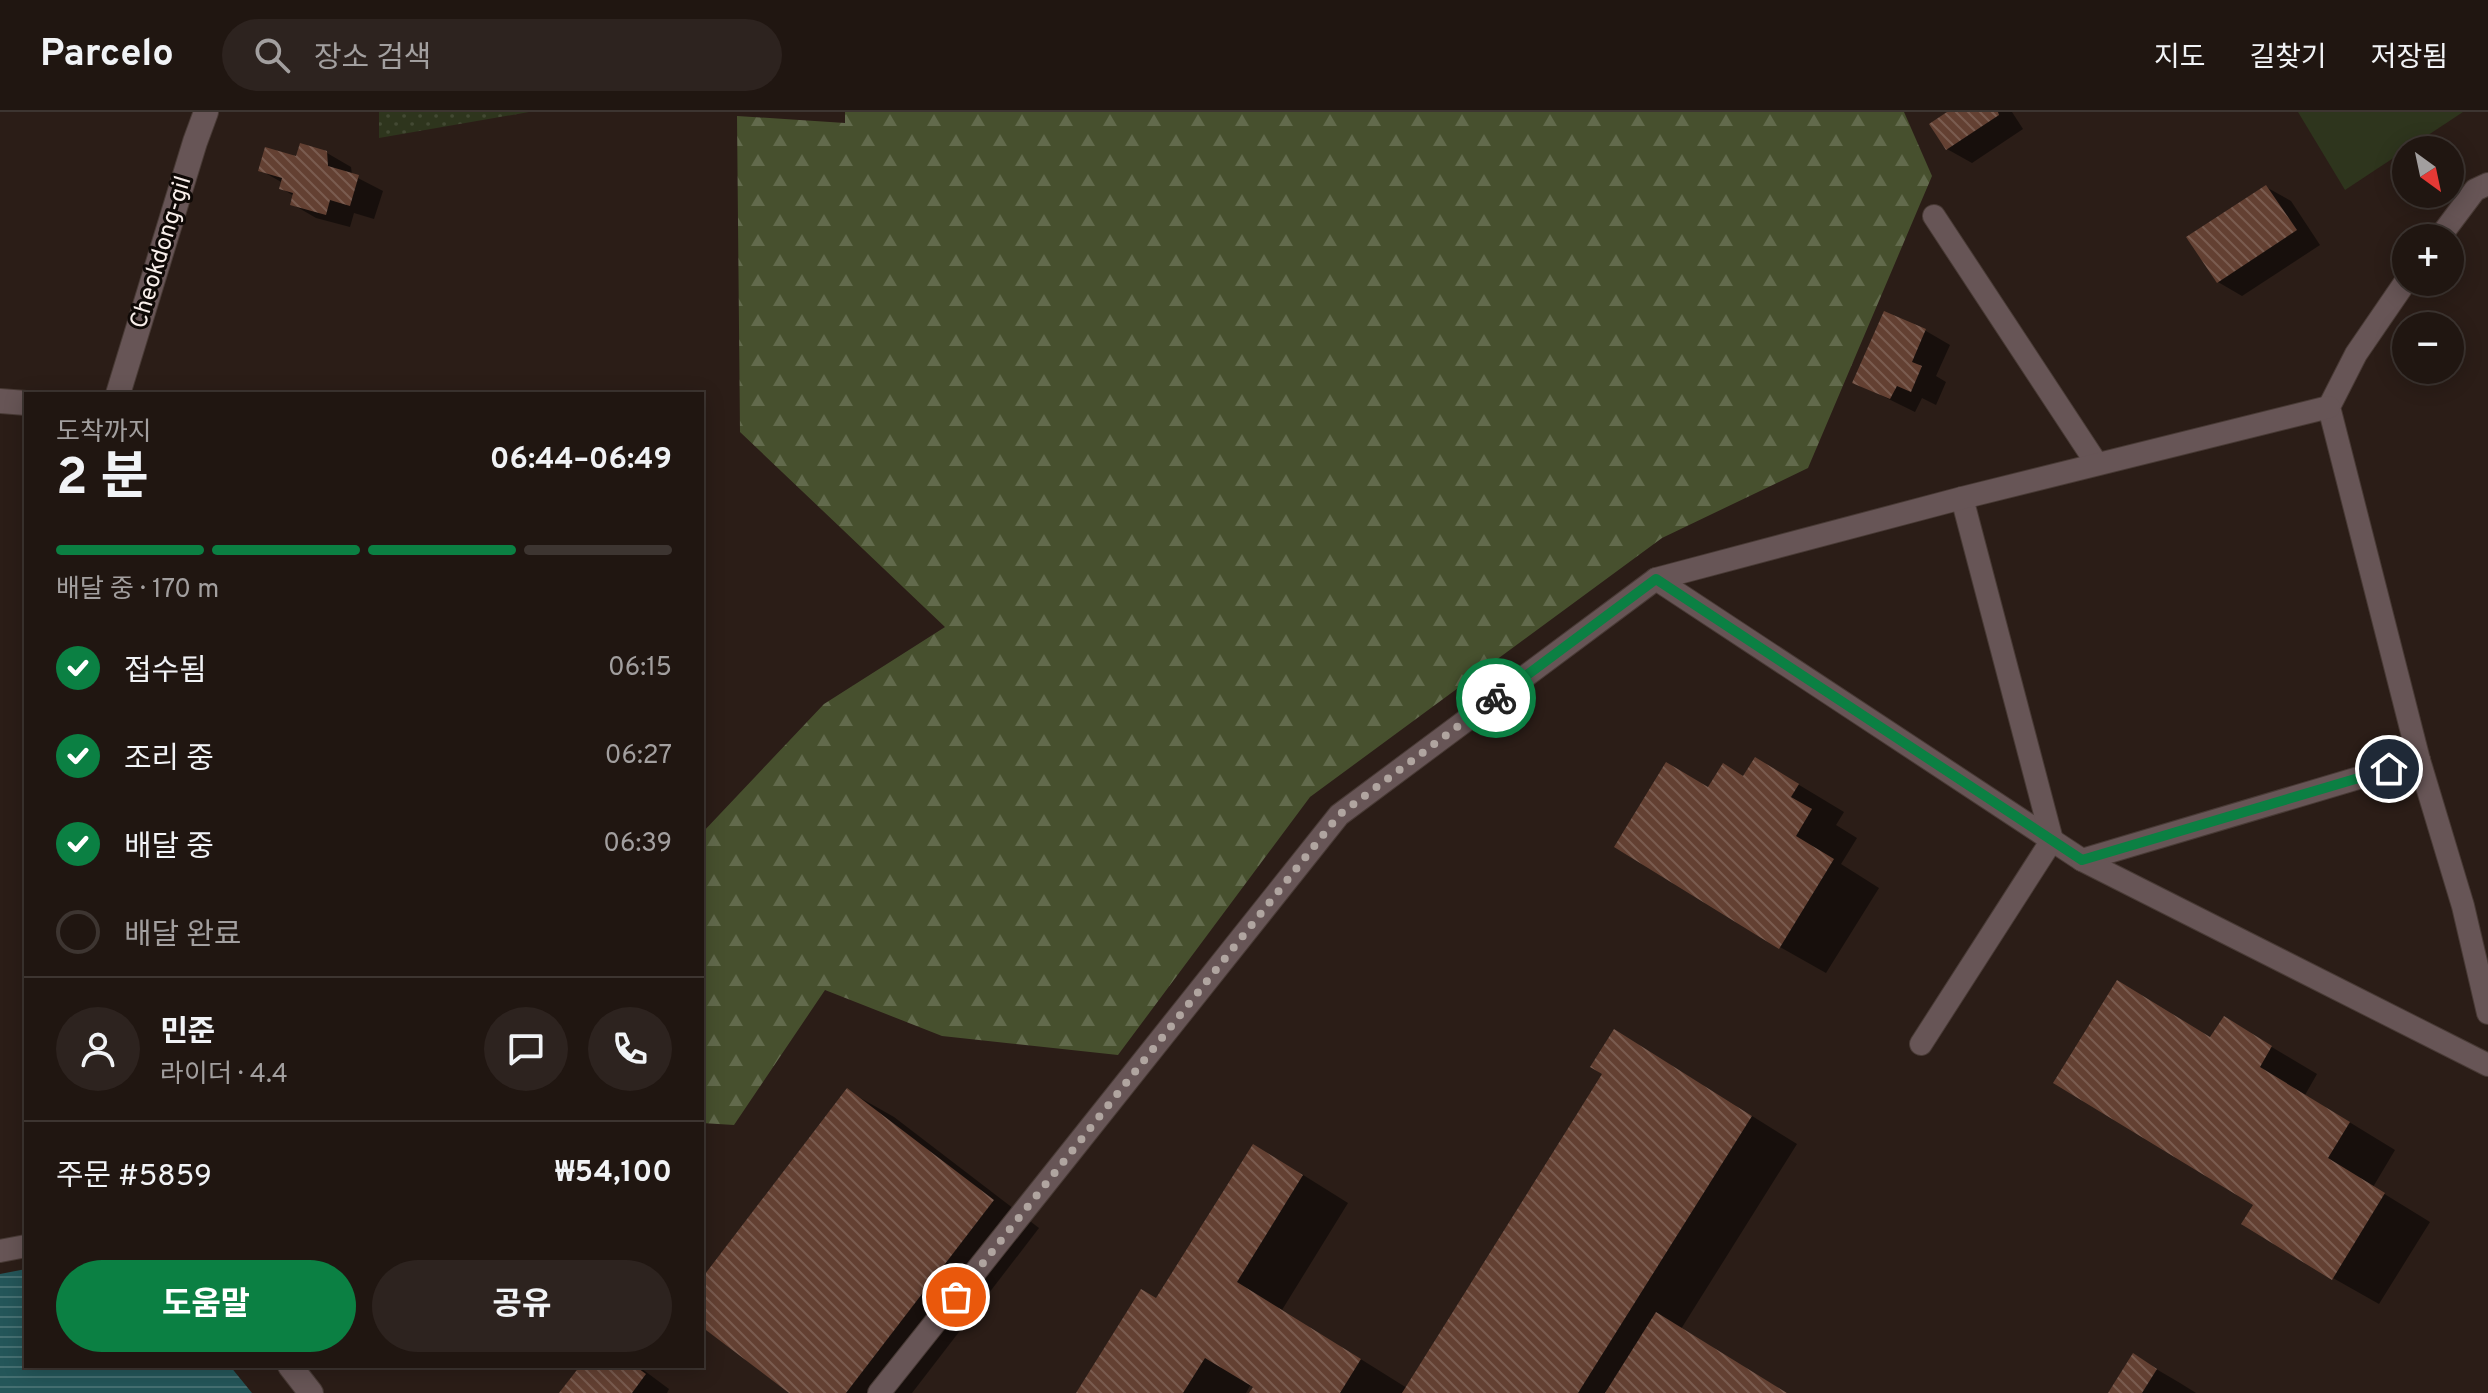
<!DOCTYPE html>
<html lang="ko">
<head>
<meta charset="utf-8">
<style>
	body { margin:0; font-family:Overpass,"Noto Sans KR",sans-serif; background:#2d231f; color:#f1f3f6; height:100vh; display:flex; flex-direction:column; font-size:30px; white-space:nowrap }
	* { box-sizing:border-box; margin:0 }
	p { font-size:26px; color:#a29f9f }
	.icon { flex:none; width:44px; height:44px; fill:none; stroke:currentColor; stroke-width:2; stroke-linecap:round; stroke-linejoin:round }
	.map { position:relative; flex:1; overflow:hidden }
	.details { position:absolute; left:24px; top:280px; width:680px; height:976px; display:flex; flex-direction:column; background:#201611; border-radius:0px; box-shadow:0 4px 20px #0003,0 0 0 2px #3d3531 }
	.details>* { flex:none }
	.needle { width:52px; rotate:147deg }
	.buttons { position:absolute; left:2392px; top:24px; display:grid; gap:16px }
	.buttons a { display:grid; place-items:center; width:72px; height:72px; border-radius:50%; background:#201611; box-shadow:0 4px 20px #0003,0 0 0 2px #3d3531; font-size:40px }
	.pin { position:absolute; display:grid; place-items:center; width:68px; height:68px; color:#fff; margin:-34px; border:4px solid #fff; border-radius:50%; box-shadow:0 2px 8px #0007 }
	.courier { position:absolute; display:grid; place-items:center; width:80px; height:80px; margin:-40px; border:6px solid #0b8043; border-radius:50%; background:#fff; color:#222; box-shadow:0 2px 10px #0007 }
	.overview em { font-style:normal; font-weight:700 }
	.overview div { display:flex; flex-direction:column-reverse }
	.overview { display:flex; align-items:center; justify-content:space-between; height:136px; padding:0 32px }
	h1 { font-size:52px; font-weight:700; line-height:60px }
	.bar { display:grid; grid-template-columns:repeat(4,1fr); gap:12px 8px; align-content:center; height:96px; padding:0 32px }
	.bar i { height:10px; border-radius:6px; background:#3d3531 }
	.bar .current { background:#0b8043 }
	.bar p { grid-column:span 4 }
	.line { display:flex; align-items:center; gap:20px; padding:0 32px; border-top:2px solid #3d3531 }
	.line div { flex:1 }
	.round { display:grid; place-items:center; flex:none; width:84px; height:84px; border-radius:42px; background:#2d231f }
	ol { padding:0 32px; list-style:none }
	li { display:flex; align-items:center; gap:24px; height:88px }
	li p { margin-inline-start:auto }
	li .icon { padding:8px; border-radius:50%; background:#0b8043; color:#fff; stroke-width:4 }
	li:last-child { color:#a29f9f }
	li i { width:44px; height:44px; border:4px solid #3d3531; border-radius:50% }
	.primary-button { display:flex; gap:16px; margin-top:auto; padding:16px 32px }
	.primary-button a { flex:1; height:92px; border-radius:48px; background:#0b8043; color:#fff; font-size:32px; font-weight:700; line-height:92px; text-align:center }
	.primary-button a+a { background:#2d231f; color:#f1f3f6 }
	header { display:flex; align-items:center; gap:48px; box-sizing:border-box; height:112px; padding:0 40px; background:#201611; border-bottom:2px solid #3d3531 }
	header strong { font-size:38px }
	nav { display:flex; gap:44px; margin-inline-start:auto; font-size:28px }
	.search { width:560px; height:72px; background:#2d231f; display:flex; align-items:center; gap:20px; box-sizing:border-box; padding:0 28px; border-radius:44px; color:#a29f9f; font-size:30px }
	.map>svg:first-child { display:block }
	.grass { fill:url(#grass-dots) }
	.forest { fill:url(#forest-firs) }
	.garden { fill:#2e351d }
	.water { fill:url(#water-rules) }
	.shadow { fill:#0007 }
	.building { fill:url(#building-back-hatch) }
	.lines { fill:none; stroke-linecap:round; stroke-linejoin:round }
	.lane-casing { stroke:#483a35; stroke-width:24 }
	.street-casing { stroke:#483a35; stroke-width:26 }
	.lane { stroke:#675556; stroke-width:22 }
	.street { stroke:#675556; stroke-width:24 }
	.done { stroke:#b0a5a0; stroke-width:8; stroke-dasharray:0 14.4 }
	.route { stroke:#0b8043; stroke-width:10 }
	.labels { text-anchor:middle; stroke-width:6; stroke-linejoin:round; paint-order:stroke }
	.street-label { font-size:24px; fill:#f8eeea; stroke:#0f0906 }
</style>
</head>
<body>
<header>
<strong>Parcelo</strong>
<div class="search"><svg class="icon" aria-label="search" viewBox="0 0 24 24"><circle cx="10" cy="10" r="6"/><path d="M15 15l6 6"/></svg>장소 검색</div>
<nav><a>지도</a><a>길찾기</a><a>저장됨</a></nav>
</header>
<div class="map">
<svg width="2488" height="1281" viewBox="0 0 2488 1281">
	<defs>
		<pattern id="grass-dots" width="8" height="8" patternUnits="userSpaceOnUse" patternTransform="scale(2)"><rect width="8" height="8" fill="#2e351d"/><path d="M2 2h.1M6 6h.1" fill="none" stroke="#434933" stroke-width="1.8" stroke-linecap="round"/></pattern>
		<pattern id="forest-firs" width="22" height="20" patternUnits="userSpaceOnUse" patternTransform="scale(2)"><rect width="22" height="20" fill="#47502e"/><path d="M5 1l3.5 6h-7zM16 11l3.5 6h-7z" fill="#626a4c"/></pattern>
		<pattern id="water-rules" width="6" height="5" patternUnits="userSpaceOnUse" patternTransform="scale(2)"><rect width="6" height="5" fill="#245659"/><path d="M0 2.5h6" fill="none" stroke="#456f71"/></pattern>
		<pattern id="building-back-hatch" width="6" height="6" patternUnits="userSpaceOnUse" patternTransform="scale(2)"><rect width="6" height="6" fill="#634032"/><path d="M-1 5l2 2M0 0l6 6M5-1l2 2" fill="none" stroke="#7a5c50"/></pattern>
	</defs>
	<rect width="100%" height="100%" fill="#2b1d17"/>
	<polygon class="grass" points="379,0 529,0 379,26"/>
	<polygon class="forest" points="845,0 1904,0 1932,64 1808,356 1662,426 1310,685 1118,943 942,924 825,878 734,1013 702,1011 702,721 824,592 945,515 740,320 737,4 845,11"/>
	<polygon class="garden" points="2298,0 2463,0 2345,78"/>
	<polygon class="water" points="26,1157 26,1254 230,1254 252,1281 0,1281 0,1162"/>
	<g class="shadow">
		<polygon points="1951,0 2012,0 2023,17 1972,51 1947,37"/>
		<polygon points="327,41 351,55 352,63 383,79 374,107 354,101 350,115 316,106 292,92 294,84 281,76 283,71 260,58"/>
		<polygon points="2266,75 2291,89 2320,133 2242,184 2218,170"/>
		<polygon points="1885,201 1926,219 1950,233 1936,264 1946,270 1936,293 1922,286 1915,300 1854,270"/>
		<polygon points="1756,647 1844,700 1836,713 1857,726 1841,752 1879,776 1826,861 1780,835 1709,677 1744,666"/>
		<polygon points="2212,926 2270,934 2317,962 2305,983 2395,1038 2373,1075 2430,1110 2379,1192 2333,1166 2255,1092"/>
		<polygon points="1661,947 1797,1032 1681,1217 1786,1281 1252,1281 1256,1275 1251,1272 1246,1281 1078,1281 1157,1188 1300,1061 1348,1091 1282,1198 1407,1276"/>
		<polygon points="848,979 894,1005 1039,1116 912,1281 792,1281 702,1212 702,1169"/>
		<polygon points="2134,1244 2180,1271 2196,1281 2111,1281"/>
		<polygon points="582,1254 638,1254 669,1277 667,1281 562,1281"/>
	</g>
	<g class="building">
		<polygon points="1947,0 1998,0 1999,3 1946,38 1929,12"/>
		<polygon points="300,31 327,39 328,54 359,63 350,94 330,88 326,103 290,93 293,81 279,77 282,66 258,59 265,35 296,44"/>
		<polygon points="2266,73 2297,118 2217,171 2186,125"/>
		<polygon points="1884,199 1926,217 1912,250 1922,254 1911,280 1897,274 1890,287 1852,271"/>
		<polygon points="1755,645 1799,672 1791,685 1812,697 1796,724 1834,747 1779,837 1614,735 1666,650 1708,675 1723,651 1743,664"/>
		<polygon points="2117,868 2210,925 2224,904 2272,934 2260,955 2350,1010 2328,1046 2385,1081 2332,1168 2241,1112 2253,1093 2053,971"/>
		<polygon points="1614,917 1752,1004 1578,1281 1402,1281 1602,962 1590,955"/>
		<polygon points="847,976 994,1088 846,1281 789,1281 702,1215 702,1166"/>
		<polygon points="1253,1032 1303,1063 1237,1170 1361,1247 1340,1281 1249,1281 1253,1275 1205,1246 1183,1281 1076,1281 1141,1177 1156,1186"/>
		<polygon points="1656,1200 1787,1281 1605,1281"/>
		<polygon points="2133,1241 2157,1257 2142,1281 2108,1281"/>
		<polygon points="580,1254 635,1254 646,1262 632,1281 559,1281"/>
	</g>
	<g class="lines">
		<g class="lane-casing">
			<g id="lane">
				<polyline points="1934,104 2097,352"/>
				<polyline points="2439,126 2475,78 2488,72"/>
				<polyline points="2406,169 2356,242 2329,295 2419,648 2463,794 2488,901"/>
				<polyline points="1656,467 2082,748 2419,648"/>
				<polyline points="2082,748 2488,953"/>
				<polyline points="1921,932 2052,728 1962,386"/>
				<polyline points="0,1139 26,1134"/>
				<polyline points="879,1281 1339,703 1656,467 1962,386 2329,295"/>
			</g>
		</g>
		<g class="street-casing">
			<g id="street">
				<polyline points="118,282 195,30 206,0"/>
				<polyline points="0,289 26,291"/>
				<polyline points="290,1254 311,1281"/>
			</g>
		</g>
		<use href="#lane" class="lane"/>
		<use href="#street" class="street"/>
	</g>
	<g class="lines">
		<polyline class="done" points="956,1185 1339,703 1496,586"/>
		<polyline class="route" points="1496,586 1656,467 2082,748 2389,657"/>
	</g>
	<g class="labels">
		<g class="street-label">
			<text transform="translate(160 140) rotate(-73)" y="8">Cheokdong-gil</text>
		</g>
	</g>
</svg>
<div class="buttons">
<a><svg class="needle" viewBox="-14 -14 28 28"><path d="M0-13l5 13h-10z" fill="#e53935"/><path d="M0 13l5-13h-10z" fill="#a29f9f"/></svg></a>
<a>+</a>
<a>−</a>
</div>
<div class="pin" style="left:956px;top:1185px;background:#ea580c"><svg class="icon" aria-label="bag" viewBox="0 0 24 24"><path d="M5 8h14l-1 12H6zM9 8a3 3 0 0 1 6 0"/></svg></div>
<div class="pin" style="left:2389px;top:657px;background:#1f2937"><svg class="icon" aria-label="home" viewBox="0 0 24 24"><path d="M3 11l9-7 9 7M6 9v11h12V9"/></svg></div>
<div class="courier" style="left:1496px;top:586px"><svg class="icon" aria-label="bike" viewBox="0 0 24 24"><circle cx="6" cy="16" r="4"/><circle cx="18" cy="16" r="4"/><path d="M6 16l4-8h5l3 8M10 8l3 8H6M13 5h3"/></svg></div>
<section class="details">
<div class="overview"><div><h1>2 분</h1><p>도착까지</p></div><em>06:44–06:49</em></div>
<div class="bar"><i class="current"></i><i class="current"></i><i class="current"></i><i></i><p>배달 중 · 170 m</p></div>
<ol>
<li><svg class="icon" aria-label="check" viewBox="0 0 24 24"><path d="M5 12l5 5 9-10"/></svg>접수됨<p>06:15</p></li>
<li><svg class="icon" aria-label="check" viewBox="0 0 24 24"><path d="M5 12l5 5 9-10"/></svg>조리 중<p>06:27</p></li>
<li><svg class="icon" aria-label="check" viewBox="0 0 24 24"><path d="M5 12l5 5 9-10"/></svg>배달 중<p>06:39</p></li>
<li><i></i>배달 완료</li>
</ol>
<div class="line" style="height:144px"><a class="round"><svg class="icon" aria-label="person" viewBox="0 0 24 24"><circle cx="12" cy="8" r="4"/><path d="M4 21q1-7 8-7t8 7"/></svg></a><div><b>민준</b><p>라이더 · 4.4</p></div><a class="round"><svg class="icon" aria-label="chat" viewBox="0 0 24 24"><path d="M4 5h16v11H9l-5 4z"/></svg></a><a class="round"><svg class="icon" aria-label="phone" viewBox="0 0 24 24"><path d="M5 4h4l2 5-3 2q2 4 5 5l2-3 5 2v4C11 20 4 13 5 4z"/></svg></a></div>
<div class="line" style="height:104px"><div>주문 #5859</div><b>₩54,100</b></div>
<div class="primary-button"><a>도움말</a><a>공유</a></div>
</section>
</div>
</body>
</html>
